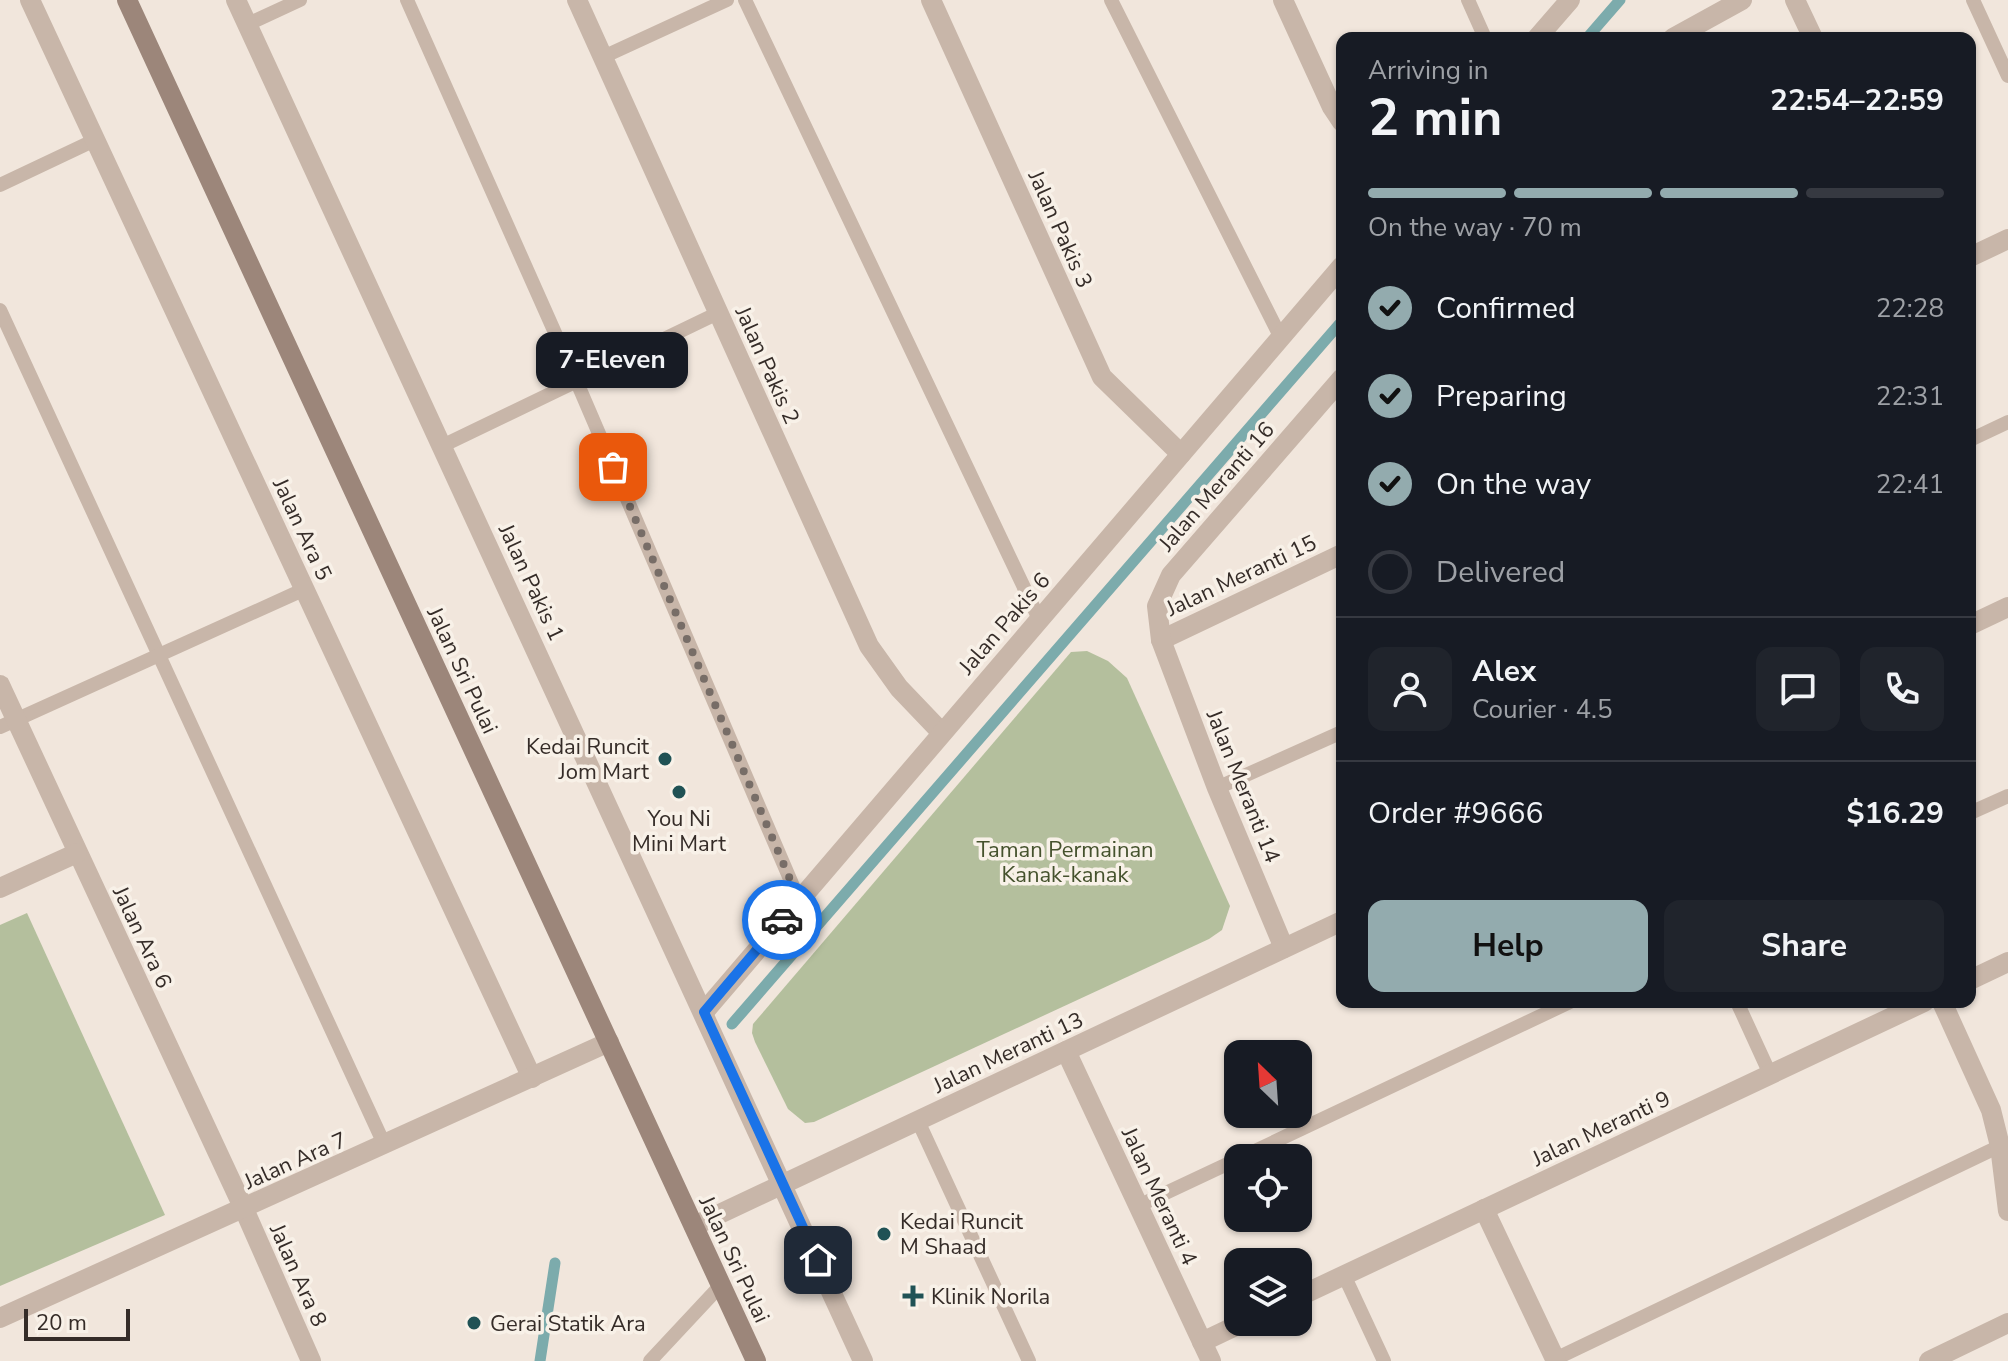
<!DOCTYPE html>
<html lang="en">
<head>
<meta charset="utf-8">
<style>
	body { margin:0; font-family:"Nunito Sans",sans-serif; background:#20242c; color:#f1f3f6; height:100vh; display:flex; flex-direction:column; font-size:30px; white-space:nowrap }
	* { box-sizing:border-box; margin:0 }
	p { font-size:26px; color:#9ea1a6 }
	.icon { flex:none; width:44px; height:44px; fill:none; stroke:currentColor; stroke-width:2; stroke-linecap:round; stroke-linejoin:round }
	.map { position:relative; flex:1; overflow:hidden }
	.panel { position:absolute; left:1336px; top:32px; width:640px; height:976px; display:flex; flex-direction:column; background:#171b24; border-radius:16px; box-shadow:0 2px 6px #0004 }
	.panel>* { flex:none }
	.needle { width:52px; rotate:335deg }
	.controls { position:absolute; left:1224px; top:1040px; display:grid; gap:16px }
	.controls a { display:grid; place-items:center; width:88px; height:88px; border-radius:16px; background:#171b24; box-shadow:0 2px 6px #0004; font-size:40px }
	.scale { position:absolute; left:24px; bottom:20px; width:106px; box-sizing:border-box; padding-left:8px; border:4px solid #352c28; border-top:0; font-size:22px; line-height:28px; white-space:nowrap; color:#352c28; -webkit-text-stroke:6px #f8f1e8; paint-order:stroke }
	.pin { position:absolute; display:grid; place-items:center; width:68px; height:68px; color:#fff; margin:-34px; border-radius:16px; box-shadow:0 4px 12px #0006 }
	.courier { position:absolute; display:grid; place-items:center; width:80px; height:80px; margin:-40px; border:6px solid #1a73e8; border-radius:50%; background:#fff; color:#222; box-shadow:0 2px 10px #0007 }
	.bubble { position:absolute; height:56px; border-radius:16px; background:#171b24; box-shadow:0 2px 6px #0004; font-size:26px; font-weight:700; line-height:56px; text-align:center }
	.overview em { font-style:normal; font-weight:700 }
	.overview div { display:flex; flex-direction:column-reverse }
	.overview { display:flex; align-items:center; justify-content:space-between; height:136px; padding:0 32px }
	h1 { font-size:52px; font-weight:700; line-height:60px }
	.bar { display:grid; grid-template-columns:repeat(4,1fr); gap:12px 8px; align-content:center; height:96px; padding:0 32px }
	.bar i { height:10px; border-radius:6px; background:#363941 }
	.bar .selected { background:#93abae }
	.bar p { grid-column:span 4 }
	.line { display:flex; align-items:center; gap:20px; padding:0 32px; border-top:2px solid #363941 }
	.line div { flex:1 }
	.round { display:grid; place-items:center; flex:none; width:84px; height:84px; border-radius:16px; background:#20242c }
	ol { padding:0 32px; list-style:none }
	li { display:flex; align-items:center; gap:24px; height:88px }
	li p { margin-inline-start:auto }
	li .icon { padding:8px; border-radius:50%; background:#93abae; color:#111; stroke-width:4 }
	li:last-child { color:#9ea1a6 }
	li i { width:44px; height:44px; border:4px solid #363941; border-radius:50% }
	.button { display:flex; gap:16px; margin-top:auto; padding:16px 32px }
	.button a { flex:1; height:92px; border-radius:16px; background:#93abae; color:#111; font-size:32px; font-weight:700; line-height:92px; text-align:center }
	.button a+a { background:#20242c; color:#f1f3f6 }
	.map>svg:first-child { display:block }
	.green { fill:#b4bf9d }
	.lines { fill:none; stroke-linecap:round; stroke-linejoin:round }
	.stream { stroke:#7cabac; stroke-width:11 }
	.lane { stroke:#c8b6a9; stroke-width:14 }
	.street { stroke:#c8b6a9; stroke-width:20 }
	.secondary { stroke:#9c867a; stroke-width:20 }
	.done { stroke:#776d67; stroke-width:8; stroke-dasharray:0 14.4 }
	.route { stroke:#1a73e8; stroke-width:10 }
	.poi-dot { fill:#205255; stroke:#f8f1e8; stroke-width:3 }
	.labels { text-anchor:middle; stroke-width:7; stroke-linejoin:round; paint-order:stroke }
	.street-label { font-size:22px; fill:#352c28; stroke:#f8f1e8 }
	.poi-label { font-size:22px; fill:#352c28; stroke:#f8f1e8; text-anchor:start }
	.park-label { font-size:22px; fill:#45522d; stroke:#f8f1e8 }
</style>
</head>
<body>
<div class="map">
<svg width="2008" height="1361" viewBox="0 0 2008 1361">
	<rect width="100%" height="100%" fill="#f1e6dc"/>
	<g class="green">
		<polygon points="1087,651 1108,661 1127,678 1230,906 1222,930 1209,939 814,1122 805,1123 788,1109 755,1042 752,1033 753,1024 1071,652"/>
		<polygon points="27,913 165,1215 0,1286 0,925"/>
	</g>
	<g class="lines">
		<g class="stream">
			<polyline points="1587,38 1620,0"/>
			<polyline points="732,1024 1342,321"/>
			<polyline points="540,1361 555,1263"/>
		</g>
		<g class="lane">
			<polyline points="407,0 576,380 799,900"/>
			<polyline points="745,0 1039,619"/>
			<polyline points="1111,0 1281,338"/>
			<polyline points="1468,0 1485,38"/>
			<polyline points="1973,0 2008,76"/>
			<polyline points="248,24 300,0"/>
			<polyline points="603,57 727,0"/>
			<polyline points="0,185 95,140"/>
			<polyline points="0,310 385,1146"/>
			<polyline points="1970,440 2008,422"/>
			<polyline points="442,446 718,313"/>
			<polyline points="0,727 305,589"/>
			<polyline points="1217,788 1342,732"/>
			<polyline points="1970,813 2008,796"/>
			<polyline points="1737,1002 1770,1074"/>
			<polyline points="918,1121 1029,1361"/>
			<polyline points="1240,1158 1570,1002"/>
			<polyline points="1138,1206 1238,1159"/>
			<polyline points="1344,1275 1384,1361"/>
			<polyline points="1555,1359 2000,1146"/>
			<polyline points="650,1361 721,1285"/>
		</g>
		<g class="street">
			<polyline points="30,0 532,1078"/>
			<polyline points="236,0 863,1361"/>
			<polyline points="577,0 869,646 899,688 942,733"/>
			<polyline points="931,0 1102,377 1181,454"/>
			<polyline points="1283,0 1332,107 1342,122"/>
			<polyline points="1795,0 1813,38"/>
			<polyline points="1537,38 1570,0"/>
			<polyline points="1673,38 1742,0"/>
			<polyline points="1970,257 2008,239"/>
			<polyline points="1970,625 2008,607"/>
			<polyline points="1161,640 1342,554"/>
			<polyline points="0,685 244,1209 311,1361"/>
			<polyline points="0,888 77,853"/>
			<polyline points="1284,948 1217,788 1161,640 1157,606 1171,575 1342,378"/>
			<polyline points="1970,980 2008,962"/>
			<polyline points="1942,1002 1991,1110 2000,1146 2008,1211"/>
			<polyline points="704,1012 1342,266"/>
			<polyline points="1066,1051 1211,1361"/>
			<polyline points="1484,1209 1556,1361"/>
			<polyline points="694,1226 1342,921"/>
			<polyline points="1298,1297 1924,1002"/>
			<polyline points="0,1318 609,1042"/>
			<polyline points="1202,1342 1244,1322"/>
			<polyline points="1929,1361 2008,1323"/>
		</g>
		<polyline class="secondary" points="127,0 756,1361"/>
	</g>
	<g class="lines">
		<polyline class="done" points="613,467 799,900 782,920"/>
		<polyline class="route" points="782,920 704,1012 818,1260"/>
	</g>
	<g class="poi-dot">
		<circle cx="665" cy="759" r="8"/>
		<circle cx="679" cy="792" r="8"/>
		<circle cx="884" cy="1234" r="8"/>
		<path d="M909 1284h8v8h8v8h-8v8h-8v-8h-8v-8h8z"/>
		<circle cx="474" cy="1323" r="8"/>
	</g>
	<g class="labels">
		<g class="street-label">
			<text transform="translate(1061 229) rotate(66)" y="8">Jalan Pakis 3</text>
			<text transform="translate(768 365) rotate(66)" y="8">Jalan Pakis 2</text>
			<text transform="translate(1216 486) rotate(-49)" y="8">Jalan Meranti 16</text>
			<text transform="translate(303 529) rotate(65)" y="8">Jalan Ara 5</text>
			<text transform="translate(1241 575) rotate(-25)" y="8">Jalan Meranti 15</text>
			<text transform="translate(532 582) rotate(65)" y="8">Jalan Pakis 1</text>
			<text transform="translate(1004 623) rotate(-49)" y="8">Jalan Pakis 6</text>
			<text transform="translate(463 670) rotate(65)" y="8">Jalan Sri Pulai</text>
			<text transform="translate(1244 786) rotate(68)" y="8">Jalan Meranti 14</text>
			<text transform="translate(143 937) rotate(65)" y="8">Jalan Ara 6</text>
			<text transform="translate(1008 1052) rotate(-25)" y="8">Jalan Meranti 13</text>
			<text transform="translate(1601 1128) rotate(-25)" y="8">Jalan Meranti 9</text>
			<text transform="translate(295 1160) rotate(-24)" y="8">Jalan Ara 7</text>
			<text transform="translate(1160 1196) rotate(65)" y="8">Jalan Meranti 4</text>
			<text transform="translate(735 1259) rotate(65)" y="8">Jalan Sri Pulai</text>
			<text transform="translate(299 1275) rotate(66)" y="8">Jalan Ara 8</text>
		</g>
		<g class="poi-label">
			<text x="649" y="754" text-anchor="end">Kedai Runcit<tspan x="649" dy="25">Jom Mart</tspan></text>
			<text x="679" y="826" text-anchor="middle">You Ni<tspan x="679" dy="25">Mini Mart</tspan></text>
			<text x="900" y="1229">Kedai Runcit<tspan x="900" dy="25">M Shaad</tspan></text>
			<text x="931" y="1304">Klinik Norila</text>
			<text x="490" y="1331">Gerai Statik Ara</text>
		</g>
		<g class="park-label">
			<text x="1065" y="857">Taman Permainan<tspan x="1065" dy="25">Kanak-kanak</tspan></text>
		</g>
	</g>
</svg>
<div class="controls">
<a><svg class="needle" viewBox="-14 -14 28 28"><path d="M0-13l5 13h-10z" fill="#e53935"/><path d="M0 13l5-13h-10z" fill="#9ea1a6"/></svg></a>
<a><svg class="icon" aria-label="locate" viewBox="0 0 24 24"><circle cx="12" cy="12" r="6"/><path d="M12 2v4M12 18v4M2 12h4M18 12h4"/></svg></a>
<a><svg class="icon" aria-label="layers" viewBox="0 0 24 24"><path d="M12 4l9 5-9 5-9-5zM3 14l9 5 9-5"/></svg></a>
</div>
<div class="scale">20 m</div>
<div class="pin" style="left:613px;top:467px;background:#ea580c"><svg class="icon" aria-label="bag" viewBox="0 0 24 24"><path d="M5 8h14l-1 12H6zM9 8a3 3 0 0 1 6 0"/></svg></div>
<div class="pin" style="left:818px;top:1260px;background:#1f2937"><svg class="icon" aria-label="home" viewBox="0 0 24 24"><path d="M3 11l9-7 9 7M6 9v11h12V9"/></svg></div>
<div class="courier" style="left:782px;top:920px"><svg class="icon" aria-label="car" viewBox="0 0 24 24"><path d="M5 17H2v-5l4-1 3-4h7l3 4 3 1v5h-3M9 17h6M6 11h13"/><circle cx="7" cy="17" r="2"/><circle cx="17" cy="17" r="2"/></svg></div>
<div class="bubble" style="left:536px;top:332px;width:152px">7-Eleven</div>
<section class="panel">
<div class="overview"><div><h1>2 min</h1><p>Arriving in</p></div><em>22:54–22:59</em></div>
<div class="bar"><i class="selected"></i><i class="selected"></i><i class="selected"></i><i></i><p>On the way · 70 m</p></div>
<ol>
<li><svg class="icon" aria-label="check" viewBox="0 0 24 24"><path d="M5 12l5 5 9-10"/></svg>Confirmed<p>22:28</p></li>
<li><svg class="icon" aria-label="check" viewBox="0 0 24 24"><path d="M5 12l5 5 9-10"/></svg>Preparing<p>22:31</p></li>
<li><svg class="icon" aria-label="check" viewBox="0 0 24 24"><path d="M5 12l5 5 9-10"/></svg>On the way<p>22:41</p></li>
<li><i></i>Delivered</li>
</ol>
<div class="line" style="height:144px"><a class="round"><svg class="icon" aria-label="person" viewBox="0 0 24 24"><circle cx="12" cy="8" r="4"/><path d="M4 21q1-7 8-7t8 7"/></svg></a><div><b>Alex</b><p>Courier · 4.5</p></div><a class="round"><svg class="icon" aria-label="chat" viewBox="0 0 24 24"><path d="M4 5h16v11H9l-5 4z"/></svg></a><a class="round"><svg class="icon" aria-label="phone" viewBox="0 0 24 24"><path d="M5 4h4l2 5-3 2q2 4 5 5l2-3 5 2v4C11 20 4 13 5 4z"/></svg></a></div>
<div class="line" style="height:104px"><div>Order #9666</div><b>$16.29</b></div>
<div class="button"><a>Help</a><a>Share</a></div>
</section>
</div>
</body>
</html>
